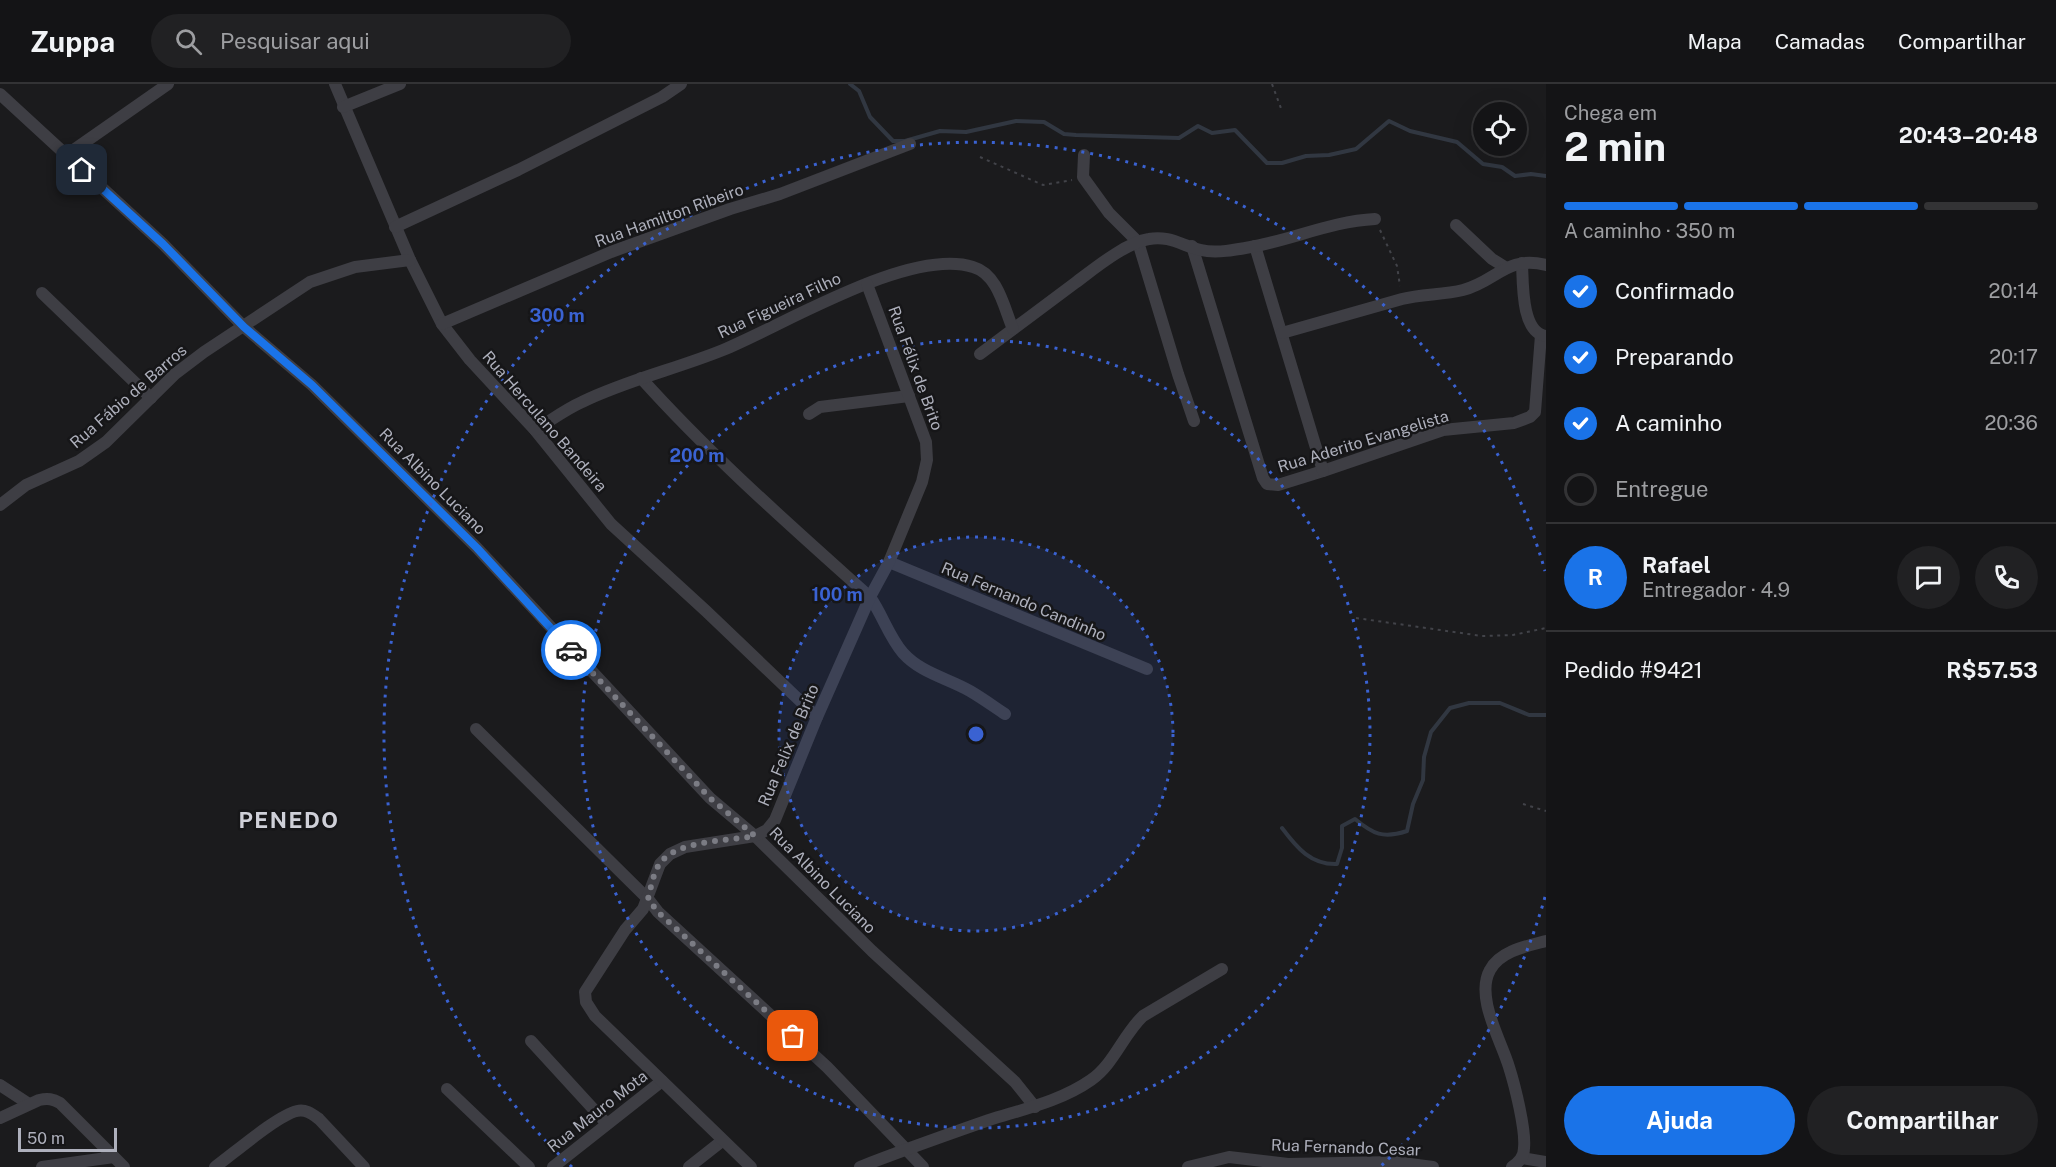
<!DOCTYPE html>
<html lang="pt">
<head>
<meta charset="utf-8">
<style>
	body { margin:0; font-family:"Public Sans",sans-serif; background:#212123; color:#f1f3f6; height:100vh; display:flex; flex-direction:column; font-size:22px; white-space:nowrap }
	* { box-sizing:border-box; margin:0 }
	p { font-size:20px; color:#9d9ea1 }
	.icon { flex:none; width:33px; height:33px; fill:none; stroke:currentColor; stroke-width:2; stroke-linecap:round; stroke-linejoin:round }
	.map { position:relative; flex:1; overflow:hidden }
	.sheet { display:flex; flex-direction:column; background:#141416; width:510px }
	.sheet>* { flex:none }
	.controls { position:absolute; left:1473px; top:18px; display:grid; gap:12px }
	.controls a { display:grid; place-items:center; width:54px; height:54px; border-radius:50%; background:#141416; box-shadow:0 6px 24px #0002,0 0 0 2px #333335; font-size:30px }
	.scale { position:absolute; left:18px; bottom:15px; width:99px; box-sizing:border-box; padding-left:6px; border:3px solid #aeb0bc; border-top:0; font-size:16px; line-height:21px; white-space:nowrap; color:#aeb0bc; -webkit-text-stroke:4px #161618; paint-order:stroke }
	.pin { position:absolute; display:grid; place-items:center; width:51px; height:51px; color:#fff; margin:-26px; border-radius:12px; box-shadow:0 3px 9px #0006 }
	.courier { position:absolute; display:grid; place-items:center; width:60px; height:60px; margin:-30px; border:4px solid #1a73e8; border-radius:50%; background:#fff; color:#222; box-shadow:0 2px 8px #0007 }
	.summary em { font-style:normal; font-weight:700 }
	.summary div { display:flex; flex-direction:column-reverse }
	.summary { display:flex; align-items:center; justify-content:space-between; height:102px; padding:0 18px }
	h1 { font-size:39px; font-weight:700; line-height:45px }
	.bar { display:grid; grid-template-columns:repeat(4,1fr); gap:9px 6px; align-content:center; height:72px; padding:0 18px }
	.bar i { height:8px; border-radius:4px; background:#333335 }
	.bar .selected { background:#1a73e8 }
	.bar p { grid-column:span 4 }
	.line { display:flex; align-items:center; gap:15px; padding:0 18px; border-top:2px solid #333335 }
	.line div { flex:1 }
	.round { display:grid; place-items:center; flex:none; width:63px; height:63px; border-radius:32px; background:#212123 }
	ol { padding:0 18px; list-style:none }
	li { display:flex; align-items:center; gap:18px; height:66px }
	li p { margin-inline-start:auto }
	li .icon { padding:6px; border-radius:50%; background:#1a73e8; color:#fff; stroke-width:4 }
	li:last-child { color:#9d9ea1 }
	li i { width:33px; height:33px; border:3px solid #333335; border-radius:50% }
	.button { display:flex; gap:12px; margin-top:auto; padding:12px 18px }
	.button a { flex:1; height:69px; border-radius:36px; background:#1a73e8; color:#fff; font-size:24px; font-weight:700; line-height:69px; text-align:center }
	.button a+a { background:#212123; color:#f1f3f6 }
	header { display:flex; align-items:center; gap:36px; box-sizing:border-box; height:84px; padding:0 30px; background:#141416; border-bottom:2px solid #333335 }
	header strong { font-size:28px }
	nav { display:flex; gap:33px; margin-inline-start:auto; font-size:21px }
	.search { width:420px; height:54px; background:#212123; display:flex; align-items:center; gap:15px; box-sizing:border-box; padding:0 21px; border-radius:33px; color:#9d9ea1; font-size:22px }
	main { display:flex; flex:1; min-height:0 }
	.map>svg:first-child { display:block }
	.lines { fill:none; stroke-linecap:round; stroke-linejoin:round }
	.stream { stroke:#313741; stroke-width:4 }
	.path { stroke:#424349; stroke-width:2; stroke-dasharray:3 4.5; stroke-linecap:butt }
	.minor { stroke:#3e3e44; stroke-width:12 }
	.done { stroke:#7b7c84; stroke-width:6; stroke-dasharray:0 10.8 }
	.route { stroke:#1a73e8; stroke-width:8 }
	.ring { fill:none; stroke:#3a62d2; stroke-width:3; stroke-dasharray:3 6 }
	.labels { text-anchor:middle; stroke-width:5; stroke-linejoin:round; paint-order:stroke }
	.street-label { font-size:16px; fill:#aeb0bc; stroke:#161618 }
	.district-label { font-size:22px; font-weight:bold; letter-spacing:1.5px; fill:#cfd0d8; stroke:#161618 }
	.centre { fill:#3a62d2; stroke:#161618; stroke-width:3 }
	.ring-label { font-size:18px; text-anchor:middle; font-weight:bold; fill:#3a62d2; stroke:#161618; stroke-width:5; stroke-linejoin:round; paint-order:stroke }
</style>
</head>
<body>
<header>
<strong>Zuppa</strong>
<div class="search"><svg class="icon" aria-label="search" viewBox="0 0 24 24"><circle cx="10" cy="10" r="6"/><path d="M15 15l6 6"/></svg>Pesquisar aqui</div>
<nav><a>Mapa</a><a>Camadas</a><a>Compartilhar</a></nav>
</header>
<main>
<div class="map">
<svg width="1546" height="1083" viewBox="0 0 1546 1083">
	<rect width="100%" height="100%" fill="#1b1b1d"/>
	<g class="lines">
		<g class="stream">
			<polyline points="850,0 859,7 870,33 893,57 905,57 940,47 966,48 1016,37 1044,38 1064,50 1076,51 1179,54 1198,42 1212,49 1235,46 1267,79 1282,79 1306,72 1329,71 1356,65 1389,37 1410,47 1457,58 1483,80 1502,83 1515,92 1531,90 1546,92"/>
			<path d="M1282 744C1297 764 1311 781 1337 780L1342 764V742L1355 735C1373 750 1383 755 1407 747L1413 720 1423 696 1424 673 1431 648 1450 624 1469 619H1500L1529 631H1546"/>
		</g>
		<g class="path">
			<polyline points="1272,0 1282,27"/>
			<polyline points="980,73 1043,101 1072,96"/>
			<polyline points="1380,146 1397,182 1400,202"/>
			<polyline points="1356,534 1482,552 1513,551 1546,544"/>
			<polyline points="1523,720 1546,727"/>
		</g>
		<g class="minor">
			<polyline points="335,0 410,176 442,240 470,276 535,346 611,440 706,527 817,633"/>
			<polyline points="0,10 163,160 244,243 312,301 477,464 710,714 755,752 872,867 1015,998 1035,1023"/>
			<polyline points="343,23 400,0"/>
			<polyline points="1084,71 1083,93 1109,129 1138,158 1178,290 1194,337"/>
			<polyline points="65,72 168,0"/>
			<polyline points="1456,141 1492,175 1505,183"/>
			<polyline points="395,143 518,86 662,13 681,0"/>
			<polyline points="1192,162 1263,394 1267,400 1278,401 1323,387 1443,346 1514,339 1530,333 1535,328 1541,251"/>
			<polyline points="1255,162 1323,387"/>
			<path d="M1522 179C1523 198 1521 249 1546 252"/>
			<polyline points="42,209 151,314"/>
			<polyline points="442,240 611,168 730,125 780,110 910,60"/>
			<path d="M1282 249 1402 215C1422 210 1443 211 1463 206 1496 198 1506 171 1546 181"/>
			<path d="M980 270C1012 246 1043 223 1075 199 1094 185 1125 159 1149 155 1169 151 1183 162 1201 166 1217 170 1240 165 1256 162 1296 154 1334 137 1375 135"/>
			<path d="M641 294C711 372 792 443 870 513 882 530 889 553 903 569 921 589 947 594 970 607 982 614 993 622 1005 630"/>
			<polyline points="809,330 820,323 909,312"/>
			<path d="M535 346C550 337 566 325 582 318 627 296 676 285 723 266 784 241 910 163 973 183 998 190 1004 224 1013 245"/>
			<polyline points="0,421 26,401 79,377 106,358 175,290 204,268 310,198 355,183 410,176"/>
			<polyline points="889,478 1147,585"/>
			<polyline points="476,645 648,815 658,828 827,983 923,1083"/>
			<polyline points="531,957 607,1040"/>
			<polyline points="0,1001 29,1020"/>
			<polyline points="447,1005 529,1083"/>
			<path d="M0 1034 39 1016C48 1014 53 1015 60 1019L124 1083"/>
			<polyline points="1522,1074 1546,1078"/>
			<polyline points="42,1083 114,1073"/>
			<path d="M215 1083C233 1070 278 1031 297 1027 306 1025 312 1030 319 1035L364 1083"/>
			<polyline points="553,1083 662,997"/>
			<polyline points="689,1083 722,1057"/>
			<polyline points="751,1083 595,932 586,918 585,908 625,846 643,825 660,780 670,770 685,763 755,752 767,746 775,736 817,633 870,513 889,478 922,398 927,376 926,358 867,200"/>
			<path d="M860 1083C903 1066 946 1051 989 1036 1024 1025 1061 1017 1091 996 1114 980 1123 951 1143 932L1222 885"/>
			<polyline points="1188,1083 1229,1073 1288,1080 1394,1078 1433,1083"/>
			<path d="M1512 1083C1519 1078 1524 1073 1524 1064 1526 1046 1515 1002 1509 983 1501 956 1475 913 1490 886 1500 867 1527 862 1546 857"/>
		</g>
	</g>
	<g class="lines">
		<path class="done" d="M571 566 710 714 755 752C728 757 678 756 660 779 653 789 651 804 648 815L658 828 793 952"/>
		<polyline class="route" points="82,86 163,160 244,243 312,301 477,464 571,566"/>
	</g>
	<circle cx="976" cy="650" r="197" fill="#3a62d2" fill-opacity=".12"/>
	<g class="ring">
		<circle cx="976" cy="650" r="197"/>
		<circle cx="976" cy="650" r="394"/>
		<path d="M1545 813A592 592 0 0 1 1380 1083M572 1083A592 592 0 1 1 1545 487"/>
	</g>
	<g class="labels">
		<g class="street-label">
			<text transform="translate(669 131) rotate(-20)" y="6">Rua Hamilton Ribeiro</text>
			<text transform="translate(779 221) rotate(-25)" y="6">Rua Figueira Filho</text>
			<text transform="translate(916 284) rotate(70)" y="6">Rua Félix de Brito</text>
			<text transform="translate(128 312) rotate(-41)" y="6">Rua Fábio de Barros</text>
			<text transform="translate(545 337) rotate(49)" y="6">Rua Herculano Bandeira</text>
			<text transform="translate(1363 357) rotate(-17)" y="6">Rua Aderito Evangelista</text>
			<text transform="translate(433 397) rotate(45)" y="6">Rua Albino Luciano</text>
			<text transform="translate(1024 517) rotate(23)" y="6">Rua Fernando Candinho</text>
			<text transform="translate(788 661) rotate(-67)" y="6">Rua Felix de Brito</text>
			<text transform="translate(823 796) rotate(45)" y="6">Rua Albino Luciano</text>
			<text transform="translate(597 1027) rotate(-38)" y="6">Rua Mauro Mota</text>
			<text transform="translate(1346 1063) rotate(2)" y="6">Rua Fernando Cesar</text>
		</g>
		<g class="district-label">
			<text x="289" y="744">PENEDO</text>
		</g>
	</g>
	<circle cx="976" cy="650" r="9" class="centre"/>
	<g class="ring-label">
		<text x="557" y="238">300 m</text>
		<text x="697" y="378">200 m</text>
		<text x="837" y="517">100 m</text>
	</g>
</svg>
<div class="controls">
<a><svg class="icon" aria-label="locate" viewBox="0 0 24 24"><circle cx="12" cy="12" r="6"/><path d="M12 2v4M12 18v4M2 12h4M18 12h4"/></svg></a>
</div>
<div class="scale">50 m</div>
<div class="pin" style="left:793px;top:952px;background:#ea580c"><svg class="icon" aria-label="bag" viewBox="0 0 24 24"><path d="M5 8h14l-1 12H6zM9 8a3 3 0 0 1 6 0"/></svg></div>
<div class="pin" style="left:82px;top:86px;background:#1f2937"><svg class="icon" aria-label="home" viewBox="0 0 24 24"><path d="M3 11l9-7 9 7M6 9v11h12V9"/></svg></div>
<div class="courier" style="left:571px;top:566px"><svg class="icon" aria-label="car" viewBox="0 0 24 24"><path d="M5 17H2v-5l4-1 3-4h7l3 4 3 1v5h-3M9 17h6M6 11h13"/><circle cx="7" cy="17" r="2"/><circle cx="17" cy="17" r="2"/></svg></div>
</div>
<section class="sheet">
<div class="summary"><div><h1>2 min</h1><p>Chega em</p></div><em>20:43–20:48</em></div>
<div class="bar"><i class="selected"></i><i class="selected"></i><i class="selected"></i><i></i><p>A caminho · 350 m</p></div>
<ol>
<li><svg class="icon" aria-label="check" viewBox="0 0 24 24"><path d="M5 12l5 5 9-10"/></svg>Confirmado<p>20:14</p></li>
<li><svg class="icon" aria-label="check" viewBox="0 0 24 24"><path d="M5 12l5 5 9-10"/></svg>Preparando<p>20:17</p></li>
<li><svg class="icon" aria-label="check" viewBox="0 0 24 24"><path d="M5 12l5 5 9-10"/></svg>A caminho<p>20:36</p></li>
<li><i></i>Entregue</li>
</ol>
<div class="line" style="height:108px"><b class="round" style="background:#1a73e8;color:#fff">R</b><div><b>Rafael</b><p>Entregador · 4.9</p></div><a class="round"><svg class="icon" aria-label="chat" viewBox="0 0 24 24"><path d="M4 5h16v11H9l-5 4z"/></svg></a><a class="round"><svg class="icon" aria-label="phone" viewBox="0 0 24 24"><path d="M5 4h4l2 5-3 2q2 4 5 5l2-3 5 2v4C11 20 4 13 5 4z"/></svg></a></div>
<div class="line" style="height:78px"><div>Pedido #9421</div><b>R$57.53</b></div>
<div class="button"><a>Ajuda</a><a>Compartilhar</a></div>
</section>
</main>
</body>
</html>
